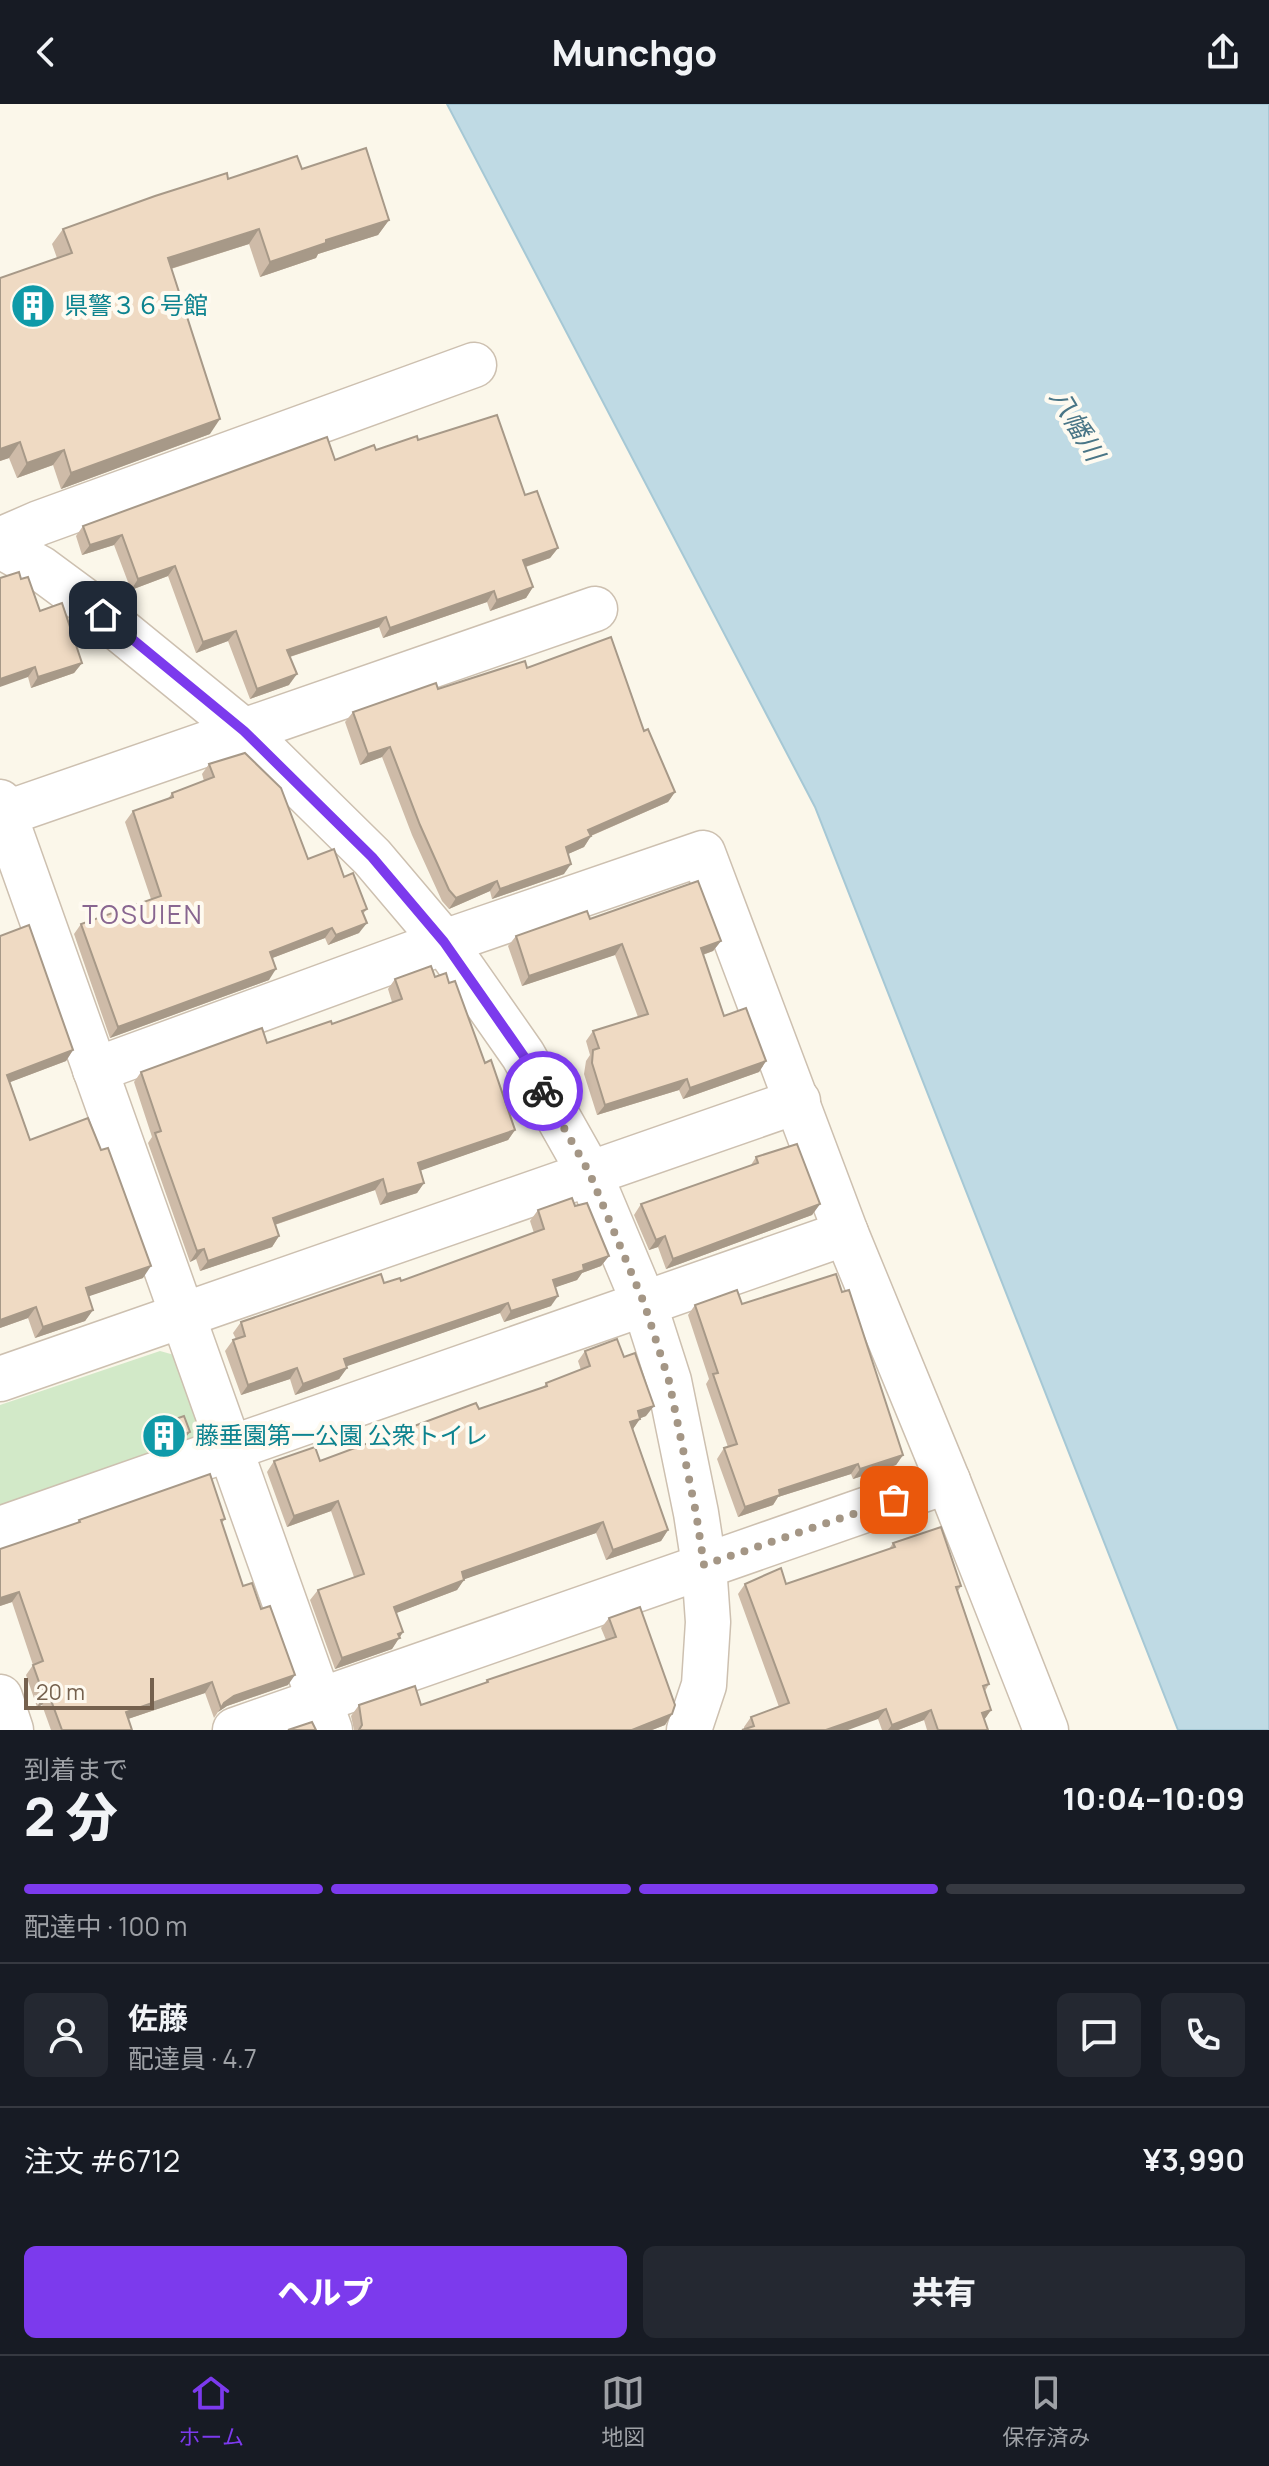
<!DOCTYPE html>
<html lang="ja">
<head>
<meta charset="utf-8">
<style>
	body { margin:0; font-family:Manrope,"Noto Sans JP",sans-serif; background:#242831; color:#f1f3f6; height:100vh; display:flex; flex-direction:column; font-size:30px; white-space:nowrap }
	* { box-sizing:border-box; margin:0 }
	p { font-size:26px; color:#9ea1a6 }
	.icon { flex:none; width:44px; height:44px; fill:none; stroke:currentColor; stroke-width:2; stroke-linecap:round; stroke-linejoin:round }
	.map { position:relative; height:1626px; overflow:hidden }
	.sheet { display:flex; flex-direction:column; background:#171b24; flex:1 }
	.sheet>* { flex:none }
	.scale { position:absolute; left:24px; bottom:20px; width:130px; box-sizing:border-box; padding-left:8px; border:4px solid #75614e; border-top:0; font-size:22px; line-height:28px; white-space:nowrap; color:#75614e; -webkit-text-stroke:6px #fefaf0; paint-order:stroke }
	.pin { position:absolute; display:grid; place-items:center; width:68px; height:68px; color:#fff; margin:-34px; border-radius:16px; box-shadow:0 4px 12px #0006 }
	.courier { position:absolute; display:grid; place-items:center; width:80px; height:80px; margin:-40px; border:6px solid #7c3aed; border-radius:50%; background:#fff; color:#222; box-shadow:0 2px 10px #0007 }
	.headline em { font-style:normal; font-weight:800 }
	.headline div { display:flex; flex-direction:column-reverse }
	.headline { display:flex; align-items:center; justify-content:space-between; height:136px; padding:0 24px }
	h1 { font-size:52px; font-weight:800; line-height:60px }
	.bar { display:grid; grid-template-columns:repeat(4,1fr); gap:12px 8px; align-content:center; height:96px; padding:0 24px }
	.bar i { height:10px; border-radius:6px; background:#363941 }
	.bar .current { background:#7c3aed }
	.bar p { grid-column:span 4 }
	.line { display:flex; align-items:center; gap:20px; padding:0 24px; border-top:2px solid #363941 }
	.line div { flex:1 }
	.round { display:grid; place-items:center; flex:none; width:84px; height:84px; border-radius:12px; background:#242831 }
	.cta { display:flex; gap:16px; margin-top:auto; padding:16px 24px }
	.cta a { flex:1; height:92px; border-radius:12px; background:#7c3aed; color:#fff; font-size:32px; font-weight:800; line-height:92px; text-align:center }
	.cta a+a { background:#242831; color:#f1f3f6 }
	header { display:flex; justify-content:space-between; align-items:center; height:104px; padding:0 24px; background:#171b24; font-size:36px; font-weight:800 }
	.tab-bar { display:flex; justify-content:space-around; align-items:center; height:112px; border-top:2px solid #363941; background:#171b24; font-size:22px; color:#9ea1a6 }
	.tab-bar a { display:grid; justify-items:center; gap:4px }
	.tab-bar .current { color:#7c3aed }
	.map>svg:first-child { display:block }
	.green { fill:#d2e9c8 }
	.water { fill:#bfdae4; stroke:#a6c8d5; stroke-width:2 }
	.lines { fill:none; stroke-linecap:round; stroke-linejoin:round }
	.minor-casing { stroke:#cdc0b0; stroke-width:47 }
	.minor { stroke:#fff; stroke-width:44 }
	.wall { fill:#cebba8 }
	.shaded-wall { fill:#a79988 }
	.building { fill:#efdac3; stroke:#a79988; stroke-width:2 }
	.done { stroke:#a49685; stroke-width:8; stroke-dasharray:0 14.4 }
	.route { stroke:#7c3aed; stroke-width:10 }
	.labels { text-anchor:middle; stroke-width:8; stroke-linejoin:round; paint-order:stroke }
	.culture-label { font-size:24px; fill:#0d838f; stroke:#fefaf0; text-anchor:start }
	.water-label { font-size:26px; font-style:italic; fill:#497586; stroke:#fefaf0 }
	.neighbourhood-label { font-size:26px; letter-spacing:2px; fill:#886690; stroke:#fefaf0 }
</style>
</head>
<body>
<header><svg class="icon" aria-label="back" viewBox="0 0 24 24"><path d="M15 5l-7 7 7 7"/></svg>Munchgo<svg class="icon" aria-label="share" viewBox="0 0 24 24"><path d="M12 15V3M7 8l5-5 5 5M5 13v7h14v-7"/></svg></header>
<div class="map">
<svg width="1269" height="1626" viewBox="0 0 1269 1626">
	<rect width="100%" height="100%" fill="#fbf7ea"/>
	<polygon class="green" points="160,1247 178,1252 204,1329 193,1348 0,1413 0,1301"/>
	<polygon class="water" points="447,0 1269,0 1269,1626 1178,1626 815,703"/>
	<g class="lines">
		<g class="minor-casing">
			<g id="minor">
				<polyline points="0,436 39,419 474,261"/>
				<polyline points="0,442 40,464 82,495 244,627 372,753 444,838 523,951 589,1068 644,1199 669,1277 696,1409 704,1461 708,1518 704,1581 689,1626"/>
				<polyline points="0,698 330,1626"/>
				<polyline points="4,710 595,505"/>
				<polyline points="95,966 444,838 703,749 846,1129 948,1377 1046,1626"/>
				<polyline points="0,1275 798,997"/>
				<polyline points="0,1425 846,1129"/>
				<polyline points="0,1593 11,1626"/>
				<polyline points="235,1626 948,1377"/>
			</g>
		</g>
		<use href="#minor" class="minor"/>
	</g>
	<g class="wall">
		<polygon points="302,65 389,116 378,131 318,150 316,154 260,173 249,140 171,165 210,330 61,385 53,361 17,374 9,354 0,357 0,174 57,154 52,140 63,125 228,75"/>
		<polygon points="418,336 525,391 558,444 550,454 526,463 533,483 526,494 490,507 487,498 383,534 379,523 290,553 289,581 250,595 228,537 196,549 168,472 131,486 114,441 82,451 76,432 83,422 335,356"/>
		<polygon points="21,475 40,507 82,559 74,569 31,584 28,573"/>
		<polygon points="527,564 644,627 675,688 668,698 591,732 584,743 568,750 564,770 492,795 490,787 449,805 442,797 412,731 382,653 360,661 345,618 353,608"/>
		<polygon points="209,660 308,755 344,773 367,805 363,810 359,829 328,841 325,834 272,854 269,876 110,934 74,830 81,820 151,795 125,718 133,707 168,695 172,689 204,677 202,670"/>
		<polygon points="590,815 721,837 713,847 703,851 724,912 766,957 759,968 683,995 679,986 597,1011 584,970 586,957 590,951 586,937 593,927 638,913 615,851 522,882 508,842 516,832"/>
		<polygon points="0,832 73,946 66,957 10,978 30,1036 143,1174 88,1192 93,1206 85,1217 35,1234 28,1214 0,1224"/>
		<polygon points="435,873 449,879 515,1026 508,1036 421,1066 424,1079 417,1089 380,1101 375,1086 275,1121 279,1132 272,1143 200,1167 196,1155 190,1158 148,1039 152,1033 134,978 141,968 267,939 332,920 392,898 388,885 395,875"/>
		<polygon points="756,1053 820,1100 812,1111 666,1165 658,1143 649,1146 634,1111 641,1100 751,1061"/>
		<polygon points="575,1102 609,1152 601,1162 582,1169 577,1176 555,1183 551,1202 504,1218 500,1209 346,1262 347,1264 339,1275 295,1291 290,1275 241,1291 225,1247 233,1236 236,1235 233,1229 241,1218 384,1179 401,1177 534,1129 530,1117 538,1106"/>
		<polygon points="842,1188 903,1351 896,1361 853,1375 851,1370 778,1393 773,1401 738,1413 717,1355 724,1344 728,1343 706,1280 709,1275 688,1211 695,1201 742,1200"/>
		<polygon points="585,1247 646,1312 640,1314 633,1325 668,1426 661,1437 606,1456 596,1429 464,1475 457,1486 396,1509 403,1528 392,1545 335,1565 310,1496 318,1486 354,1473 331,1407 287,1423 267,1368 274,1357 320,1357 544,1283 546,1279 581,1266 578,1257"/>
		<polygon points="146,1325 186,1333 148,1347 143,1330"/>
		<polygon points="225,1415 222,1419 243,1482 288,1581 227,1602 218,1608 214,1614 205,1589 128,1615 132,1626 51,1626 42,1601 37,1603 26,1571 33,1561 12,1498 0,1502 0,1445 77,1419 79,1416"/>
		<polygon points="893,1439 961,1482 958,1487 989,1580 985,1587 991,1606 984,1616 988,1626 927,1626 924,1616 898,1626 882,1626 878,1615 744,1625 744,1623 751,1613 779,1603 738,1490 745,1480 786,1480 889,1445"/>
		<polygon points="609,1514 672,1610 665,1621 652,1626 354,1626 351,1612 359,1601 421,1601 485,1579 487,1576 606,1536 601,1524"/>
	</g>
	<g class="shaded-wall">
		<polygon points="389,116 378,131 318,150 316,154 260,173 270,158 326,136"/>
		<polygon points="259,125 249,140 157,169 168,154"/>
		<polygon points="220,315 210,330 61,385 71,369"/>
		<polygon points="20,338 9,354 0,357 0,345"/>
		<polygon points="64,346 53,361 17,374 27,359"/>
		<polygon points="122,431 114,441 82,451 90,441"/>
		<polygon points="558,444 550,454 516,466 523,456"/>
		<polygon points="175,462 168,472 131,486 138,475"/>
		<polygon points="533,483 526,494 490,507 497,496"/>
		<polygon points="494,487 487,498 383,534 390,524"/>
		<polygon points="386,513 379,523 280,556 287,546"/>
		<polygon points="236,527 228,537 196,549 203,538"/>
		<polygon points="82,559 74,569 31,584 38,573"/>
		<polygon points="35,563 28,573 0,583 0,575"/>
		<polygon points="297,570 289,581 250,595 257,585"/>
		<polygon points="390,643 382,653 360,661 368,650"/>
		<polygon points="675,688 668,698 581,736 588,726"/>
		<polygon points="591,732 584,743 559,754 566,743"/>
		<polygon points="571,760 564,770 492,795 500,785"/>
		<polygon points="497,777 490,787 449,805 456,794"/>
		<polygon points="367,819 359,829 328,841 336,831"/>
		<polygon points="332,824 325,834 262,858 270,848"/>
		<polygon points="721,837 713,847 693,854 701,844"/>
		<polygon points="622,840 615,851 522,882 529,872"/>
		<polygon points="276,865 269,876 110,934 118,923"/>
		<polygon points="73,946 66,957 0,982 7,971"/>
		<polygon points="766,957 759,968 683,995 690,984"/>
		<polygon points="687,975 679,986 597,1011 605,1001"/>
		<polygon points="515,1026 508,1036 411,1070 418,1059"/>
		<polygon points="383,1075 375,1086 265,1124 273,1114"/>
		<polygon points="424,1079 417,1089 380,1101 387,1090"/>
		<polygon points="820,1100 812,1111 666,1165 673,1155"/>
		<polygon points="279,1132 272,1143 200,1167 208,1157"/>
		<polygon points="665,1132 658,1143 649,1146 656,1136"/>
		<polygon points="204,1145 196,1155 190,1158 197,1147"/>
		<polygon points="609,1152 601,1162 582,1169 577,1176 545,1187 553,1176 583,1161"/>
		<polygon points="151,1162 143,1174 78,1196 86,1184"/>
		<polygon points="558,1192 551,1202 504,1218 511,1207"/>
		<polygon points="508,1199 500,1209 336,1266 344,1255"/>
		<polygon points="36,1203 28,1214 0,1224 0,1216"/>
		<polygon points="93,1206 85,1217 35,1234 43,1223"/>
		<polygon points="297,1264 290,1275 241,1291 248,1281"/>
		<polygon points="347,1264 339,1275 295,1291 303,1280"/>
		<polygon points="654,1302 646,1312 631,1318 638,1307"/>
		<polygon points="640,1315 633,1325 630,1318"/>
		<polygon points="190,1328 186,1333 148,1347 152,1341"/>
		<polygon points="903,1351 896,1361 853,1375 860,1365"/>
		<polygon points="858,1360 851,1370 778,1393 773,1401 738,1413 745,1403 779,1386"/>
		<polygon points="338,1397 331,1407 287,1423 294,1412"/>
		<polygon points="603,1418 596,1429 454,1479 462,1468"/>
		<polygon points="668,1426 661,1437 606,1456 613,1446"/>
		<polygon points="464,1476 457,1486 386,1513 394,1503"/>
		<polygon points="19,1488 12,1498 0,1502 0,1494"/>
		<polygon points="403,1528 392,1545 335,1565 342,1554"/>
		<polygon points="295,1571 288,1581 227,1602 218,1608 224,1599 234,1592"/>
		<polygon points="212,1578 205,1589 119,1618 126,1608"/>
		<polygon points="49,1591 42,1601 37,1603 44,1592"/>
		<polygon points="886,1605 878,1615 848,1626 826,1626"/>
		<polygon points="931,1606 924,1616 898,1626 888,1626 892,1621"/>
		<polygon points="991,1606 984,1616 982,1609"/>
		<polygon points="672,1610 665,1621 652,1626 632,1626"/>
	</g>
	<g class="building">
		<polygon points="366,44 389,116 326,136 326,139 270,158 259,125 168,154 220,315 71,369 64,346 27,359 20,338 0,345 0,174 72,149 63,125 155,92 227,69 228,75 297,52 302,65"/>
		<polygon points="497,311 525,391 537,387 558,444 523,456 533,483 497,496 494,487 390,524 386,513 287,546 297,570 257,585 236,527 203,538 175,462 138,475 122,431 90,441 83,422 327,333 335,356 374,341 376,346 417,332 418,336"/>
		<polygon points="19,468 21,475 28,473 40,507 62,499 82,559 38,573 35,563 0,575 0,474"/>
		<polygon points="611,533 644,627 648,625 675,688 588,726 591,732 566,743 571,760 500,785 497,777 456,794 449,786 420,721 390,643 368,650 353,608 436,579 438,585 525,557 527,564"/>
		<polygon points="245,649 281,684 308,755 334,745 344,773 353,769 367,805 362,807 367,819 336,831 332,824 270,848 276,865 118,923 81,820 161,792 133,707 173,693 172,689 214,673 209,660"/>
		<polygon points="698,777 721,837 701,844 724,912 746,904 766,957 690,984 687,975 605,1001 592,959 593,946 599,944 593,927 648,910 622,840 529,872 516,832 587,807 590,815"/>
		<polygon points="29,821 73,946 7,971 30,1036 88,1014 101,1046 108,1044 151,1162 86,1184 93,1206 43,1223 36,1203 0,1216 0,832"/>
		<polygon points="431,862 435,873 446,869 449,879 455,877 485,959 491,956 515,1026 418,1059 424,1079 387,1090 383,1075 273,1114 279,1132 208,1157 204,1145 197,1147 155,1029 161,1027 141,968 262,924 267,939 331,917 332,920 402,895 395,875"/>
		<polygon points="797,1040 820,1100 673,1155 665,1132 656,1136 641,1100 758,1059 756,1053"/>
		<polygon points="572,1094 575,1102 587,1099 609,1152 583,1161 584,1166 553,1176 558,1192 511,1207 508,1199 344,1255 347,1264 303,1280 297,1264 248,1281 233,1236 245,1232 241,1218 381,1170 384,1179 400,1174 401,1177 544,1125 538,1106"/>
		<polygon points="836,1170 842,1188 849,1186 903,1351 860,1365 858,1360 779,1386 780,1391 745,1403 724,1344 737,1340 713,1270 718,1269 695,1201 737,1186 742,1200"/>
		<polygon points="617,1235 624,1253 635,1249 654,1302 638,1307 640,1315 630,1318 668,1426 613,1446 603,1418 462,1468 464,1476 394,1503 403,1528 398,1530 400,1534 342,1554 318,1486 364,1470 338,1397 294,1412 274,1357 315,1343 320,1357 476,1299 479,1305 547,1282 546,1279 590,1262 585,1247"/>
		<polygon points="184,1312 190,1328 152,1341 146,1325"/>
		<polygon points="210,1370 225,1415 221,1416 243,1482 252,1479 261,1505 270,1502 295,1571 234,1592 224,1599 221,1604 212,1578 126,1608 132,1626 62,1626 49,1591 44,1592 33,1561 43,1557 19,1488 0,1494 0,1445 80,1418 79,1416"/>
		<polygon points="941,1423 961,1482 956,1483 989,1580 983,1582 991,1606 982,1609 988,1626 938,1626 931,1606 892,1621 886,1605 826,1626 742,1626 754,1622 751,1613 789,1599 745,1480 781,1464 786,1480 895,1443 893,1439"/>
		<polygon points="640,1503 675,1601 672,1610 632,1626 359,1626 362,1621 359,1601 415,1582 421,1601 488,1578 487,1576 616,1533 609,1514"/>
		<polygon points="312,1618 316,1626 288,1626"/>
	</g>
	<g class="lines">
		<polyline class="done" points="543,987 589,1068 644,1199 669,1277 696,1409 704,1461 894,1396"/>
		<polyline class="route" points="103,511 244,627 372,753 444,838 523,951 543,987"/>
	</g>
	<defs>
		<g id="building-disc" transform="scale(2.3)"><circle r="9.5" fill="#0f9aa8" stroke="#fefaf0"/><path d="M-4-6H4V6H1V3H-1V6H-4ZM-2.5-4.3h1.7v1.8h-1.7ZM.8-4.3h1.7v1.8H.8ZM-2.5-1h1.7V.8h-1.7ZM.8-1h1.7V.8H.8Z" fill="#fff"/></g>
	</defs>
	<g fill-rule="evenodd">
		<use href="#building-disc" x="33" y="202"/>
		<use href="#building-disc" x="164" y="1332"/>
	</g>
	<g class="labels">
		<g class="culture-label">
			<text x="64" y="210">県警３６号館</text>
			<text x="195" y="1340">藤垂園第一公園 公衆トイレ</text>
		</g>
		<g class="water-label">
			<text transform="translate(1077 321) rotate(59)" y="9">八幡川</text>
		</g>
		<g class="neighbourhood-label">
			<text x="143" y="820">TOSUIEN</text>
		</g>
	</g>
</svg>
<div class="scale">20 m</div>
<div class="pin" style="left:894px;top:1396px;background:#ea580c"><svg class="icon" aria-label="bag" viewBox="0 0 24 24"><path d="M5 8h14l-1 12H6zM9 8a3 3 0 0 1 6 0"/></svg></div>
<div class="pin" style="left:103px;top:511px;background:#1f2937"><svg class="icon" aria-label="home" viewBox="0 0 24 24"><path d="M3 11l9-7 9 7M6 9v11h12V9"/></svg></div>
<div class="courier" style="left:543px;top:987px"><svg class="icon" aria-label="bike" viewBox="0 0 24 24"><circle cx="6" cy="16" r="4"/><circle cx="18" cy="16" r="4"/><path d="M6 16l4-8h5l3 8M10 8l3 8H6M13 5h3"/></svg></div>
</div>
<section class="sheet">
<div class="headline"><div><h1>2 分</h1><p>到着まで</p></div><em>10:04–10:09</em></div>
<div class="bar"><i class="current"></i><i class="current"></i><i class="current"></i><i></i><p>配達中 · 100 m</p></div>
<div class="line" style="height:144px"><a class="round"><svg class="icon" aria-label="person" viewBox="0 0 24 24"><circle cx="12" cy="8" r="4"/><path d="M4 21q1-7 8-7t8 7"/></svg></a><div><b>佐藤</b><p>配達員 · 4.7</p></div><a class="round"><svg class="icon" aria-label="chat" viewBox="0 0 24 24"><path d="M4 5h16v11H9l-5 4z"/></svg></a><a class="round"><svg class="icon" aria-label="phone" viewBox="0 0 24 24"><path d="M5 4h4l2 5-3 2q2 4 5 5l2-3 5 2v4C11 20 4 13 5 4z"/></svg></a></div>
<div class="line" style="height:104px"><div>注文 #6712</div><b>¥3,990</b></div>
<div class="cta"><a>ヘルプ</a><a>共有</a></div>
</section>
<nav class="tab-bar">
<a class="current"><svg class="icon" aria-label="home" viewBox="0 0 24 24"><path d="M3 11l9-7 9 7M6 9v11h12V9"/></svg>ホーム</a>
<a><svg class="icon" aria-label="map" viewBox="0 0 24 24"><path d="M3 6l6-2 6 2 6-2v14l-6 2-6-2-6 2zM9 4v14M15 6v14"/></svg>地図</a>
<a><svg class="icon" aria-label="saved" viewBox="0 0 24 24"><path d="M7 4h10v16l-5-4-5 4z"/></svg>保存済み</a>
</nav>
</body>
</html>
